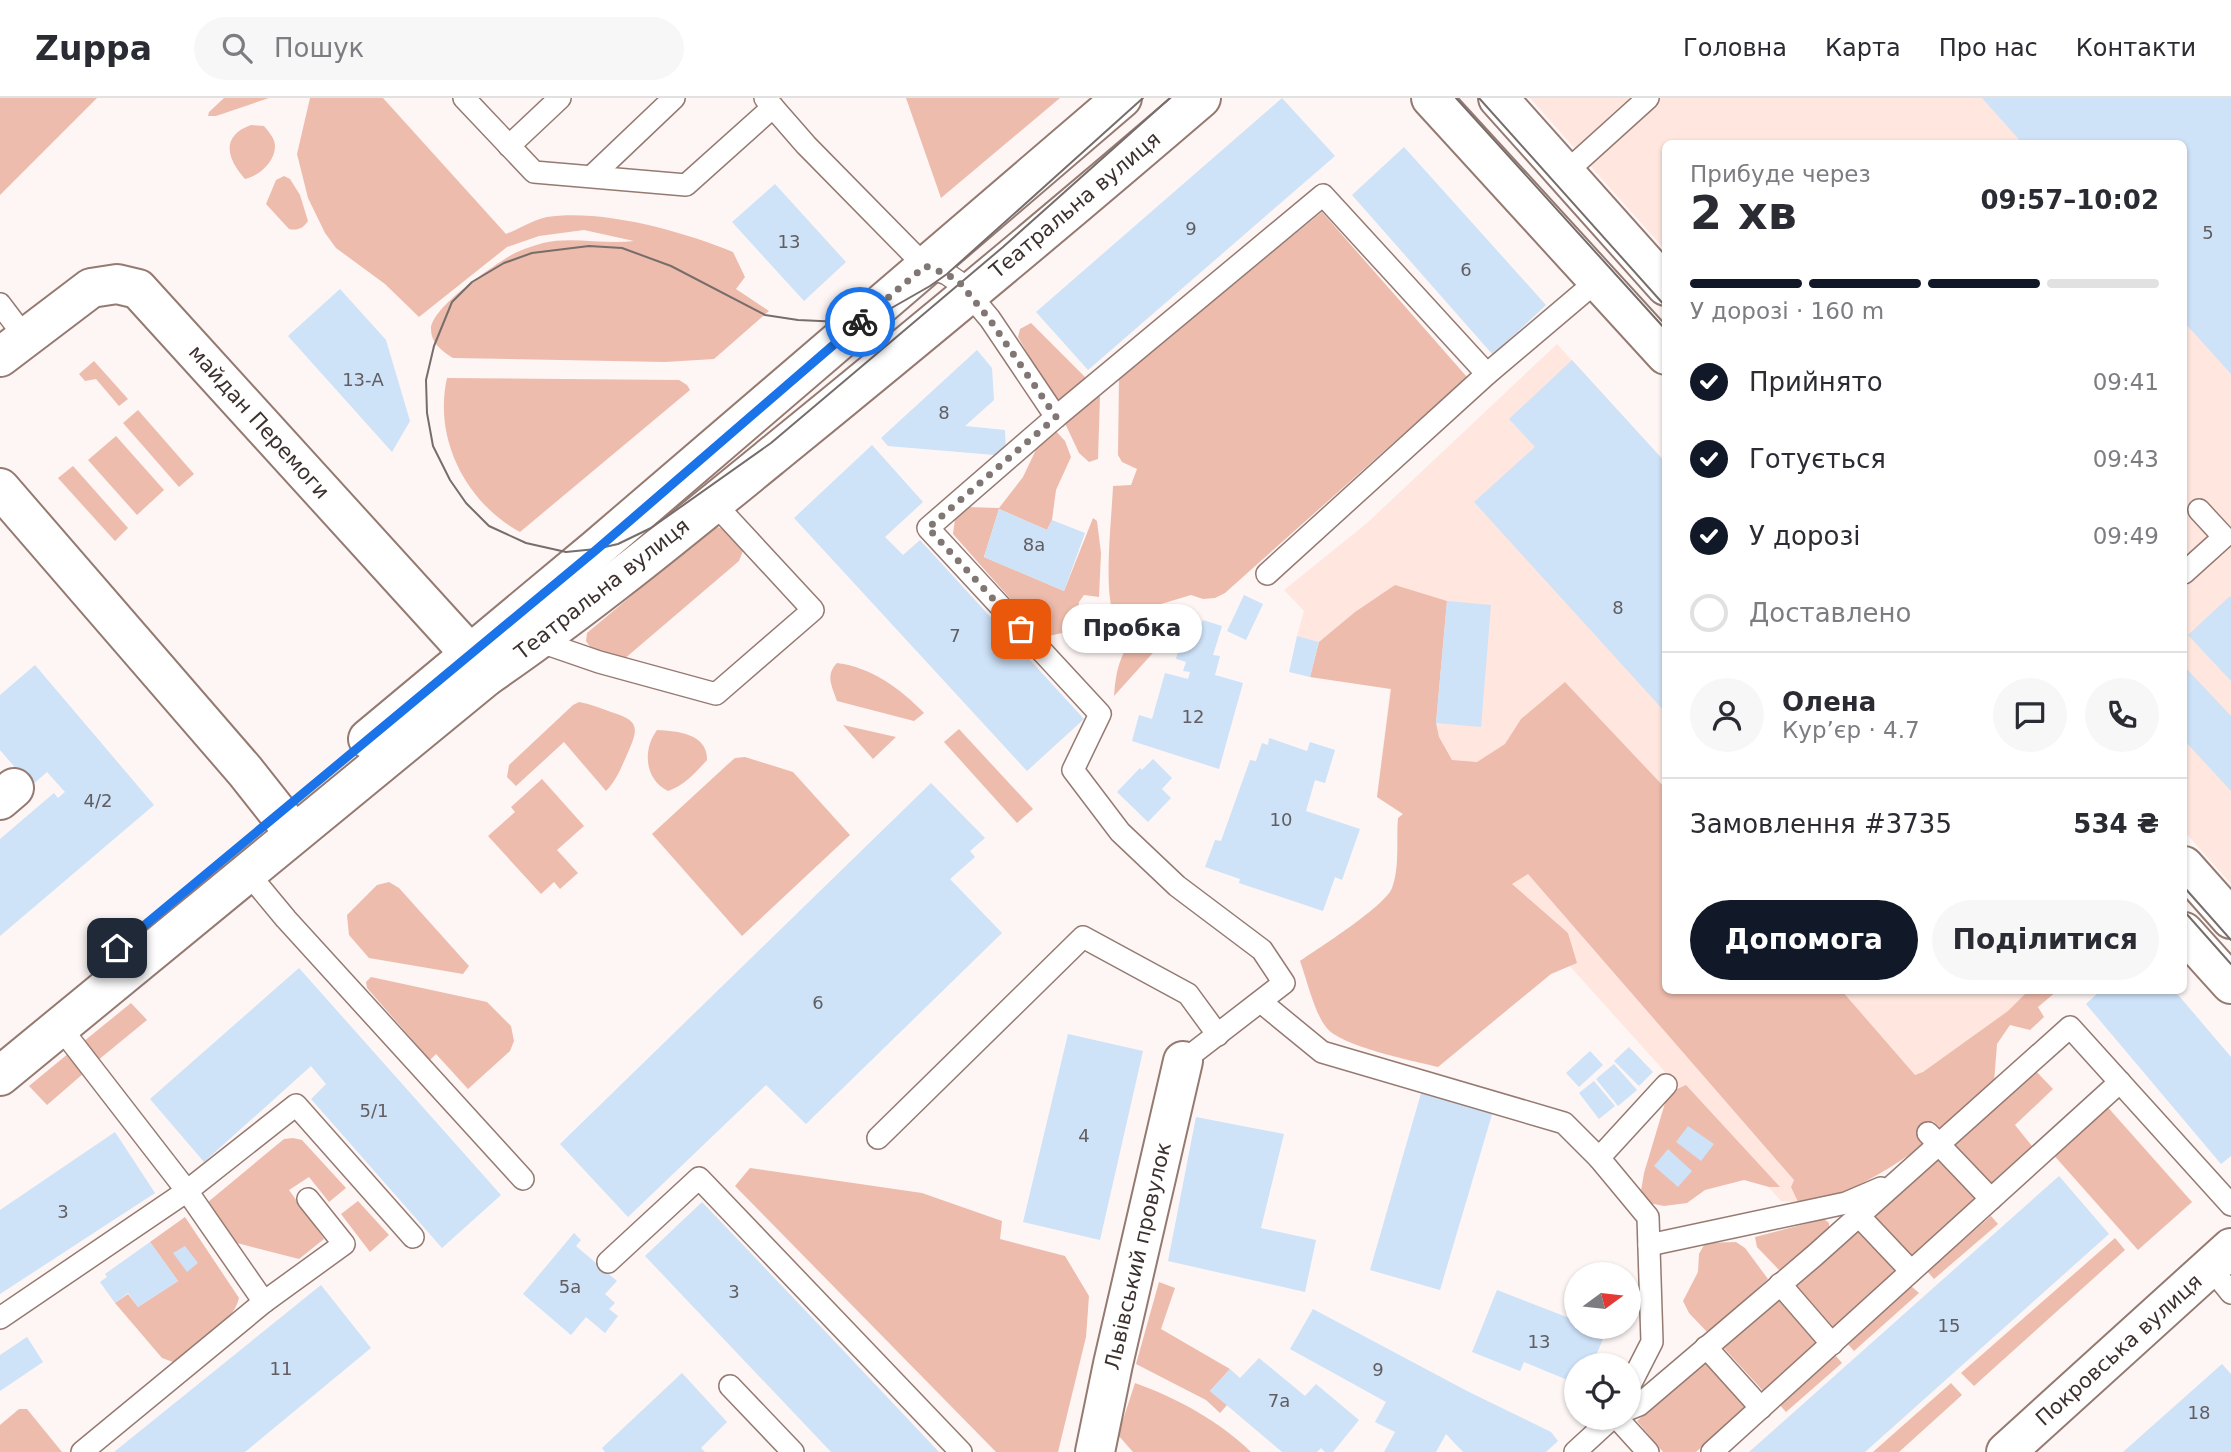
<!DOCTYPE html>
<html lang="uk">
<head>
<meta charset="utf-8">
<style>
	body { margin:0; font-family:"DejaVu Sans",sans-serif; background:#f7f7f7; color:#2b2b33; height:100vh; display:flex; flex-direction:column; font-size:26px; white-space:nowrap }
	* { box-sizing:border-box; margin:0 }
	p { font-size:23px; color:#7c7c81 }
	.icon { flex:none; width:38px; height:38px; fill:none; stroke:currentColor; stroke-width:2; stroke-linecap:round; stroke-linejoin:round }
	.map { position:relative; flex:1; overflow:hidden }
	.drawer { position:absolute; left:1662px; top:42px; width:525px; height:854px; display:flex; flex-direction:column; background:#fff; border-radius:10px; box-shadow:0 2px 5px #0004 }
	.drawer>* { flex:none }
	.needle { width:46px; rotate:75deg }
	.tools { position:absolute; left:1564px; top:1164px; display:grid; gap:14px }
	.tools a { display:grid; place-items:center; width:77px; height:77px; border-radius:50%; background:#fff; box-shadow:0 2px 5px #0004; font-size:35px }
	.pin { position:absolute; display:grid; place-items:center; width:60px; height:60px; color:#fff; margin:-30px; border-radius:14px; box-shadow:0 4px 10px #0006 }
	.courier { position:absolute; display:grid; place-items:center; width:70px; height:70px; margin:-35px; border:5px solid #1a73e8; border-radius:50%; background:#fff; color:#222; box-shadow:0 2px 9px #0007 }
	.bubble { position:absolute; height:49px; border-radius:24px; background:#fff; box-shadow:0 2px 5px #0004; font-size:23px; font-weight:800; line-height:49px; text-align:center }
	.overview em { font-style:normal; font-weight:800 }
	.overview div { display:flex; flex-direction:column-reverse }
	.overview { display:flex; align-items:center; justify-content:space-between; height:119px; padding:0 28px }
	h1 { font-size:46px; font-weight:800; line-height:52px }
	.bar { display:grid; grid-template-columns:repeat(4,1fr); gap:10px 7px; align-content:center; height:84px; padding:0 28px }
	.bar i { height:9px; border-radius:5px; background:#e1e1e2 }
	.bar .on { background:#111827 }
	.bar p { grid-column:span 4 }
	.line { display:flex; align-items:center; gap:18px; padding:0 28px; border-top:2px solid #e1e1e2 }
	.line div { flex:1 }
	.round { display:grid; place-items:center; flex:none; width:74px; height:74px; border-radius:37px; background:#f7f7f7 }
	ol { padding:0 28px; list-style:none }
	li { display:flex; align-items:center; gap:21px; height:77px }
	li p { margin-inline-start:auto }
	li .icon { padding:7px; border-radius:50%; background:#111827; color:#fff; stroke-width:4 }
	li:last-child { color:#7c7c81 }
	li i { width:38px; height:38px; border:4px solid #e1e1e2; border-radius:50% }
	.primary-button { display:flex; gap:14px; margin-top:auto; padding:14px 28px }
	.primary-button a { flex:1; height:80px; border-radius:42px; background:#111827; color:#fff; font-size:28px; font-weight:800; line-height:80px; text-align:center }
	.primary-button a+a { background:#f7f7f7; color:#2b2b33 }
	header { display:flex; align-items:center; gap:42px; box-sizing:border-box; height:98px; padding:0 35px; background:#fff; border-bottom:2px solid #e1e1e2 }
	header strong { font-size:33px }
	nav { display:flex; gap:38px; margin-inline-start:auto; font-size:24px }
	.search { width:490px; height:63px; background:#f7f7f7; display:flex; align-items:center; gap:18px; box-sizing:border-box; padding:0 24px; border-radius:38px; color:#7c7c81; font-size:26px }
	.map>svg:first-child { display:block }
	.built { fill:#ffe7df }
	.green { fill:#edbcad }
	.building { fill:#cee2f8 }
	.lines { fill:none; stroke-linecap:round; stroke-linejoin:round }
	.service-casing { stroke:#957a71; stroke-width:24 }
	.minor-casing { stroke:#957a71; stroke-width:42 }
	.tertiary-casing { stroke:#957a71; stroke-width:42 }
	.secondary-casing { stroke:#957a71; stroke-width:42 }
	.trunk-casing { stroke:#957a71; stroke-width:42 }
	.service { stroke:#fff; stroke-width:21 }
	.minor { stroke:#fff; stroke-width:38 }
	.tertiary { stroke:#fff; stroke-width:38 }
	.secondary { stroke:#fff; stroke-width:38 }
	.trunk { stroke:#fff; stroke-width:38 }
	.tram { stroke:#776d6a; stroke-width:2 }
	.done { stroke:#807674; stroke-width:7; stroke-dasharray:0 12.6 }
	.route { stroke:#1a73e8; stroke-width:9 }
	.labels { text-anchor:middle; stroke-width:5; stroke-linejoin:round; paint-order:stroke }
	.number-label { font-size:18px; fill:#615d60 }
	.street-label { font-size:21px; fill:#3d312e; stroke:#fff }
</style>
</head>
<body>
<header>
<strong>Zuppa</strong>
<div class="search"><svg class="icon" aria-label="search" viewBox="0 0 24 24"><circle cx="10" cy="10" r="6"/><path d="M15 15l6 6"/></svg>Пошук</div>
<nav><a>Головна</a><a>Карта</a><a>Про нас</a><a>Контакти</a></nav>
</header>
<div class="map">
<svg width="2231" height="1354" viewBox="0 0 2231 1354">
	<rect width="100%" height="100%" fill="#fdf6f5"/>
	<g class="built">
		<polygon points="1530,0 2231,0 2231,786 2184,733 2184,46 1666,46 1666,153"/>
		<polygon points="1557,246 1666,365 1666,892 2048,893 1813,1105 1781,1103 1478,766 1377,699 1390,591 1310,579 1319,544 1297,538 1304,513 1284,492 1367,425"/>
	</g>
	<g class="green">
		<polygon points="0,0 97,0 0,97"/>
		<polygon points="224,0 269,0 216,18 208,18 209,14"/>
		<path d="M310 0H383L506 136C519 131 533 122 547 119 603 111 681 133 733 154L745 179 736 191 769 213 714 261 665 264 453 260C442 253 431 245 431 231 431 210 490 170 508 159 517 153 532 148 543 145 572 138 605 147 634 143L584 132 539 138 507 149 419 219 385 186 336 150 325 135 308 100 297 56Z"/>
		<polygon points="906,0 1060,0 941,100"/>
		<path d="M251 27 264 28C268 33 275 40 275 48 275 64 259 78 245 81 227 61 220 38 251 27Z"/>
		<path d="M284 78 290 81 300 97 308 123C303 130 298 133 289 131L266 106 276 82Z"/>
		<path d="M1322 114 1467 279 1225 495 1215 500 1203 501 1191 497 1118 519 1114 517C1103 493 1112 417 1113 388L1131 387 1137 371 1122 364 1118 357 1119 279Z"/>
		<polygon points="1031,225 1089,283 1056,305 1018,239 1020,231"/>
		<polygon points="94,263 128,301 119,308 96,281 85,283 79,276"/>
		<path d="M447 280 679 282 687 287 690 292 520 434C467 405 433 342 447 280Z"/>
		<polygon points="1097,294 1100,299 1098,361 1089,364 1079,355 1063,321"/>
		<polygon points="138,312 194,376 179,389 123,325"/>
		<polygon points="1054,331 1065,343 1071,359 1056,392 1052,422 1047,432 999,411 984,459 1064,493 1093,420 1097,423 1101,455 1099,499 1084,497 1079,504 1076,532 1044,539 953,436 955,421 967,409 999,410 1023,379 1042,339"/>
		<polygon points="116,338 164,392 137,417 88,362"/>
		<polygon points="73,368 128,430 115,443 58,380"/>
		<path d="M718 429C731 434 736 441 743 453L739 463 623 562 591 550 586 543 587 535 710 432Z"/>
		<path d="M1395 487 1447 503 1436 625 1439 639 1452 662 1477 664 1505 646 1521 621 1565 584 1666 691V892L1842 893 1915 977 1923 974 2008 913 2028 893H2057L2038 909 2044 919 2030 932 2010 927 1997 946 1994 985 1940 1030 1933 1023 1918 1036 1925 1046C1894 1068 1837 1106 1798 1104L1791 1089 1794 1082 1528 776 1512 786 1568 835 1577 865 1551 876 1438 969C1414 963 1339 948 1326 929 1314 914 1307 882 1300 863 1319 850 1385 808 1392 790 1400 769 1396 742 1398 720L1403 716 1377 699 1391 591 1310 579 1319 544 1355 514Z"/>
		<path d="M1172 522 1160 547 1114 598C1116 567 1122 553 1141 528Z"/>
		<path d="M837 565C871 569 901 591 924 615L914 623 837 603C832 588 825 577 837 565Z"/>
		<path d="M579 604C590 606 600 610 611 614 642 623 638 632 626 659 620 672 616 683 606 693L564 644 516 688 507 679 509 667 573 607Z"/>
		<polygon points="843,627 896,639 873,661"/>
		<polygon points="959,631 1033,711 1017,725 944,644"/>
		<path d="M657 632C678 633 708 636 707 662 696 674 684 688 668 693 645 682 642 652 657 632Z"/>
		<polygon points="745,659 793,674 850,737 742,838 652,736 727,667 735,660"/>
		<polygon points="542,681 584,728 557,752 578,775 560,791 554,784 541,796 488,738 515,714 511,709"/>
		<polygon points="389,784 399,790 469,868 463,876 369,860 349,837 347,817 377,787"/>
		<polygon points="371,879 487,904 511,928 514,943 510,953 468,991 436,956 430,962 367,890 366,884"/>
		<polygon points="131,905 147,922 97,963 83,944"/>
		<polygon points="69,955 84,975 47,1007 29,988"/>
		<polygon points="2033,970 2053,991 2015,1027 2036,1053 1990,1093 1948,1045"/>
		<polygon points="1686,987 1780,1089 1769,1089 1744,1082 1705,1092 1687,1105 1664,1108 1649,1105 1641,1093 1644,1075 1668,995"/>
		<polygon points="2104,1005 2192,1104 2138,1152 2051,1054"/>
		<polygon points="293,1040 302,1042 346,1090 329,1104 309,1079 289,1092 324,1141 299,1161 237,1145 208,1104 284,1041"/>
		<polygon points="1937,1054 1980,1101 1914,1162 1868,1116"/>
		<polygon points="750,1070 922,1095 1002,1123 1000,1141 1065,1158 1089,1198 1086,1239 1058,1354 996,1354 735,1088"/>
		<polygon points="358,1103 389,1137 370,1154 341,1116"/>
		<polygon points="1991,1118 1998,1126 1934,1181 1927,1173"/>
		<path d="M185 1119 239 1200C234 1225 193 1248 173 1264L162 1260 115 1205 128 1196 138 1209 178 1183 150 1144Z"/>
		<polygon points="1824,1121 1829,1125 1829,1130 1781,1174 1757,1149 1755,1139"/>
		<polygon points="1858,1126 1900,1175 1831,1235 1790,1187"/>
		<polygon points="2115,1140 2125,1152 1974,1288 1961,1275"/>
		<polygon points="1736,1144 1745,1150 1768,1181 1709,1236 1689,1215 1683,1203 1698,1174 1699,1156 1705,1145"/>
		<polygon points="1159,1184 1175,1190 1161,1231 1230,1271 1210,1293 1227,1307 1220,1315 1206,1302 1136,1266"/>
		<polygon points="1911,1188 1919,1195 1854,1253 1846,1244"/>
		<polygon points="1780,1195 1821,1244 1764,1294 1721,1247"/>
		<polygon points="1835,1257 1842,1265 1786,1314 1779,1306"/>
		<polygon points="1707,1260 1749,1307 1696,1354 1663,1354 1637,1323"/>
		<path d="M1135 1285C1177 1300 1219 1323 1251 1354H1133L1118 1337Z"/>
		<polygon points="1951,1285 1962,1297 1899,1354 1873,1354"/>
		<polygon points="19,1311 27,1311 62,1354 0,1354 0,1327"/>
	</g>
	<g class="building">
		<polygon points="1282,0 1335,58 1088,272 1036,214"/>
		<polygon points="1982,0 2231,0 2231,276 2184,224 2184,46 2023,46"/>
		<polygon points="1404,49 1546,207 1493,257 1352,97"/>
		<polygon points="775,86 846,164 804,203 732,124"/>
		<polygon points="340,191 386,242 410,323 392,354 288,238"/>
		<polygon points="977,252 992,270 994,302 965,328 1005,332 1006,358 888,348 881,340"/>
		<polygon points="1572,262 1666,365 1666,615 1474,404 1535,349 1509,321"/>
		<polygon points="872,347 923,404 885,439 903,457 920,442 1084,621 1027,673 794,420"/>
		<polygon points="999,411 1047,432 1052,422 1085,435 1064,493 984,459"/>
		<polygon points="1244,497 1263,506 1246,542 1227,533"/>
		<polygon points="2230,498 2231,500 2231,583 2188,537"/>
		<polygon points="1447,503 1491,507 1481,629 1436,625"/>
		<polygon points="1172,522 1198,533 1203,522 1222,528 1213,557 1220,558 1215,577 1243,585 1219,671 1132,643 1139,617 1152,621 1165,575 1188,581 1190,574 1183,573 1186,564 1176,561 1178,553 1160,547"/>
		<polygon points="1297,538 1319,544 1310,579 1289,574"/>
		<polygon points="35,567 154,707 0,838 0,741 54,695 58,700 65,694 47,674 31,688 0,652 0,597"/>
		<polygon points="2184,568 2231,618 2231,693 2184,642"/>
		<polygon points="1269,640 1307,653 1310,644 1335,652 1325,685 1315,682 1306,713 1360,731 1342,782 1335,779 1323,813 1239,785 1240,781 1205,769 1215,742 1221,743 1250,662 1256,663 1262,645 1268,647"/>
		<polygon points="1153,661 1172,680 1162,691 1171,700 1148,724 1117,694 1140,670 1142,672"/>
		<polygon points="931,685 985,740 970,753 975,759 950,781 1002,835 806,1026 766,987 628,1119 560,1046"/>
		<polygon points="299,870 501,1097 442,1150 311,1001 326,986 311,968 204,1064 150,1001"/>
		<polygon points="2101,892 2174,892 2231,959 2231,1058 2221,1066 2086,906"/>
		<polygon points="1068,936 1143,953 1100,1142 1023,1124"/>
		<polygon points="1629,949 1653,974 1639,988 1614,963"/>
		<polygon points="1590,953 1603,967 1579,989 1566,975"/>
		<polygon points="1614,966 1637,992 1618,1008 1596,981"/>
		<polygon points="1594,983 1615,1008 1599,1021 1579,995"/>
		<polygon points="1422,992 1493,1013 1440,1192 1370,1172"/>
		<polygon points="1196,1019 1284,1036 1261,1130 1316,1142 1305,1194 1168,1163"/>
		<polygon points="1688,1028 1714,1046 1701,1063 1676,1044"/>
		<polygon points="115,1034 155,1095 0,1196 0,1112"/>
		<polygon points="1668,1051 1692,1073 1678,1089 1654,1068"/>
		<polygon points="2059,1078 2109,1136 1865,1354 1749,1354"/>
		<polygon points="702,1104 822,1230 939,1354 831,1354 645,1158"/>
		<polygon points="574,1135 581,1142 576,1148 617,1183 605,1196 615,1205 609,1211 618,1218 605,1235 586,1219 571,1237 523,1196"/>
		<polygon points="150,1144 178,1183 138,1209 128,1195 115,1205 100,1184 107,1179 105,1176"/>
		<polygon points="185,1148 198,1165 187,1174 173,1155"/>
		<polygon points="321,1187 371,1250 245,1354 114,1354"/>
		<polygon points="1497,1192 1577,1223 1577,1228 1592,1228 1606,1234 1592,1267 1577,1267 1577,1294 1568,1291 1570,1283 1524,1264 1520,1273 1472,1254"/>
		<polygon points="1313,1211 1467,1293 1551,1334 1558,1343 1546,1354 1463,1354 1446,1336 1436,1354 1384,1354 1395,1334 1375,1324 1386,1304 1290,1251"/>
		<polygon points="27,1239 43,1264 0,1293 0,1257"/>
		<polygon points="1259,1260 1305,1298 1316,1286 1359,1322 1333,1354 1325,1354 1321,1350 1317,1354 1282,1354 1210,1293 1230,1271 1240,1280"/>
		<polygon points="2222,1266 2231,1276 2231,1354 2123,1354"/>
		<polygon points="682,1275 727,1324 701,1350 705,1354 605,1354 602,1350"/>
	</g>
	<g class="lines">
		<g class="service-casing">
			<g id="service">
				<polyline points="464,0 534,74 686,87 773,9"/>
				<polyline points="765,0 806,47 925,168 947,176 960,185 990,221 1056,319 1323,97 1487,276"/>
				<polyline points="509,48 560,0"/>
				<polyline points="1565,75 1648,0"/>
				<polyline points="592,78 674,0"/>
				<polyline points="0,206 25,239"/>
				<polyline points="1056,319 928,430 1100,616 1073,672 1120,734 1177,788 1262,852 1284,885 1183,963"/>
				<polyline points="2184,475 2224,439 2199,412"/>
				<polyline points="1267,476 1487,276 1598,182"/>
				<polyline points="538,543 599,564 716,596 813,512 714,405"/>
				<polyline points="247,774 286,821 523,1081"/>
				<polyline points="1261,904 1322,954 1564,1025 1599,1060"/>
				<polyline points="60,929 187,1093 264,1204"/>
				<polyline points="1928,1035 1991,1101"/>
				<polyline points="878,1040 1083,839 1188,896 1218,937"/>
				<polyline points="1858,1117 1911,1173"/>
				<polyline points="1649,1147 1846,1105 1881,1090"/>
				<polyline points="608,1164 699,1080 961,1354"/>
				<polyline points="2210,1169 2231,1195"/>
				<polyline points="1780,1186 1832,1246"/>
				<polyline points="0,1220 187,1093 296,1007 413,1139"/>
				<polyline points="1706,1249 1761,1310"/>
				<polyline points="730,1288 793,1354"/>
				<polyline points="1629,1289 1652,1244 1648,1119 1599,1060 1666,987"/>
				<polyline points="1629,1311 1639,1307 1814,1158 2070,929 2231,1107"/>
				<polyline points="1617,1320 1648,1354"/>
				<polyline points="82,1354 264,1204 344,1146 308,1101"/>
				<polyline points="1575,1354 1612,1320"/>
				<polyline points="1712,1354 2120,984"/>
			</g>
		</g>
		<g class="minor-casing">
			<g id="minor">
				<polyline points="0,259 91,190 117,186 138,191 471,557 487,578"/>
				<polyline points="0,390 245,673 294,735"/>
				<polyline points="0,702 14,690"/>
				<polyline points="1095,1354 1113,1266 1183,963"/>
			</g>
		</g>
		<g class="tertiary-casing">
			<g id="tertiary">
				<polyline points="368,641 596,451 1122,0"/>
				<path d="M0 978 487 578C586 510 680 433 773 357 917 240 1060 121 1201 0"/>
			</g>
		</g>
		<g class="secondary-casing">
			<g id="secondary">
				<polyline points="1431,0 1666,257"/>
				<polyline points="1498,0 1666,188"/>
				<polyline points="2184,768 2231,821"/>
				<polyline points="2184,834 2231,886"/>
			</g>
		</g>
		<g class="trunk-casing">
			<polyline id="trunk" points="2006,1354 2231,1150"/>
		</g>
		<use href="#service" class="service"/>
		<use href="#minor" class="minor"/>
		<use href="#tertiary" class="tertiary"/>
		<use href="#secondary" class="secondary"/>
		<use href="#trunk" class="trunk"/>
		<g class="tram">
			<polyline points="1143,0 947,176 930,188 881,216 842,224 798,222 765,217 671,168 622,150 589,148 532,155 504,165 472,184 452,204 434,248 426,282 427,315 433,348 450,382 466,405 489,428 526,445 566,454 596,451 618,446 651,430 771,345 1003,149 1170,0"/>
			<polyline points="1456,0 1666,232"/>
			<polyline points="1479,0 1666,209"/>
			<polyline points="2184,789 2231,842"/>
			<polyline points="2184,813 2231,866"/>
		</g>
	</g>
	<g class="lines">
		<polyline class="done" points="860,224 925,168 947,176 960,185 990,222 1056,319 928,430 1021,531"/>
		<polyline class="route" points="117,850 596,452 860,224"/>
	</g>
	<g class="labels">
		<g class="number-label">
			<text x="1191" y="137">9</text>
			<text x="2208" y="141">5</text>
			<text x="789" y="150">13</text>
			<text x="1466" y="178">6</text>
			<text x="363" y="288">13-А</text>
			<text x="944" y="321">8</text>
			<text x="1034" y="453">8а</text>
			<text x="1618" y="516">8</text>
			<text x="955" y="544">7</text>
			<text x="1193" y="625">12</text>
			<text x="98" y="709">4/2</text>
			<text x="1281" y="728">10</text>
			<text x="818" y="911">6</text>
			<text x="374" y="1019">5/1</text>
			<text x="1084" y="1044">4</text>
			<text x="63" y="1120">3</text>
			<text x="570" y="1195">5а</text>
			<text x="734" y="1200">3</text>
			<text x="1949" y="1234">15</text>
			<text x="1539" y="1250">13</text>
			<text x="281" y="1277">11</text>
			<text x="1378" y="1278">9</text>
			<text x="1279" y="1309">7а</text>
			<text x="2199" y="1321">18</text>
		</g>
		<g class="street-label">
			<text transform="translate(1075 107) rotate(-40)" y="7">Театральна вулиця</text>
			<text transform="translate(259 324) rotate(48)" y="7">майдан Перемоги</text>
			<text transform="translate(602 491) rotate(-38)" y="7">Театральна вулиця</text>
			<text transform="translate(1138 1158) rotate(-77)" y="7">Львівський провулок</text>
			<text transform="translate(2119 1252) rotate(-42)" y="7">Покровська вулиця</text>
		</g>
	</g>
</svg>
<div class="tools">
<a><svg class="needle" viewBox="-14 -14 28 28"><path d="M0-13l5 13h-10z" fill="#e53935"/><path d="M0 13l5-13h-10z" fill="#7c7c81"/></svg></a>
<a><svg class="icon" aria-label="locate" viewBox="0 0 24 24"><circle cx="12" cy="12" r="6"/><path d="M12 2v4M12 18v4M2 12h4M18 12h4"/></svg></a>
</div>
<div class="pin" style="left:1021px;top:531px;background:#ea580c"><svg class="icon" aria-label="bag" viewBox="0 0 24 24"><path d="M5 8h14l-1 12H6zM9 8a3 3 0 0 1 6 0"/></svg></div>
<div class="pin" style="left:117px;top:850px;background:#1f2937"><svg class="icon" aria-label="home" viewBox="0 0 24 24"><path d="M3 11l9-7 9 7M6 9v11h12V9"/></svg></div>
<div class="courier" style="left:860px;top:224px"><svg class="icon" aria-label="bike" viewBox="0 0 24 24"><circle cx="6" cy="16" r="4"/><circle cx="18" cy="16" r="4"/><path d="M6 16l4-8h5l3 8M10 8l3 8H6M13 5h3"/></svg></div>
<div class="bubble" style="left:1062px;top:506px;width:140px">Пробка</div>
<section class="drawer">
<div class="overview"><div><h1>2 хв</h1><p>Прибуде через</p></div><em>09:57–10:02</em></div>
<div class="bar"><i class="on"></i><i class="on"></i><i class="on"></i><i></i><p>У дорозі · 160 m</p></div>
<ol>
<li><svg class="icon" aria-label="check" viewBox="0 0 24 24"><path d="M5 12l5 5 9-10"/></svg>Прийнято<p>09:41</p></li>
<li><svg class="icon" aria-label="check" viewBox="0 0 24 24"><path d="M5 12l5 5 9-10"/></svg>Готується<p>09:43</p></li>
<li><svg class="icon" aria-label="check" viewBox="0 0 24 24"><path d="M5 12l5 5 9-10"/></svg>У дорозі<p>09:49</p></li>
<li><i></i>Доставлено</li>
</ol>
<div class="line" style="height:126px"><a class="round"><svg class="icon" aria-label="person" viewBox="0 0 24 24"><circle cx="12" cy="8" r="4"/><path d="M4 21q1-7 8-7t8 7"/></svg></a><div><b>Олена</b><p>Кур’єр · 4.7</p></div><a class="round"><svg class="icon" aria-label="chat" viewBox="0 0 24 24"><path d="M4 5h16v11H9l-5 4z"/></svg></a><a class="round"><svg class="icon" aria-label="phone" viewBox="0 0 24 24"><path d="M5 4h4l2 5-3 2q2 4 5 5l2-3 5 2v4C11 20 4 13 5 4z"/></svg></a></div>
<div class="line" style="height:91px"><div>Замовлення #3735</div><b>534 ₴</b></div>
<div class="primary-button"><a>Допомога</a><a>Поділитися</a></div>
</section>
</div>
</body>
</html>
